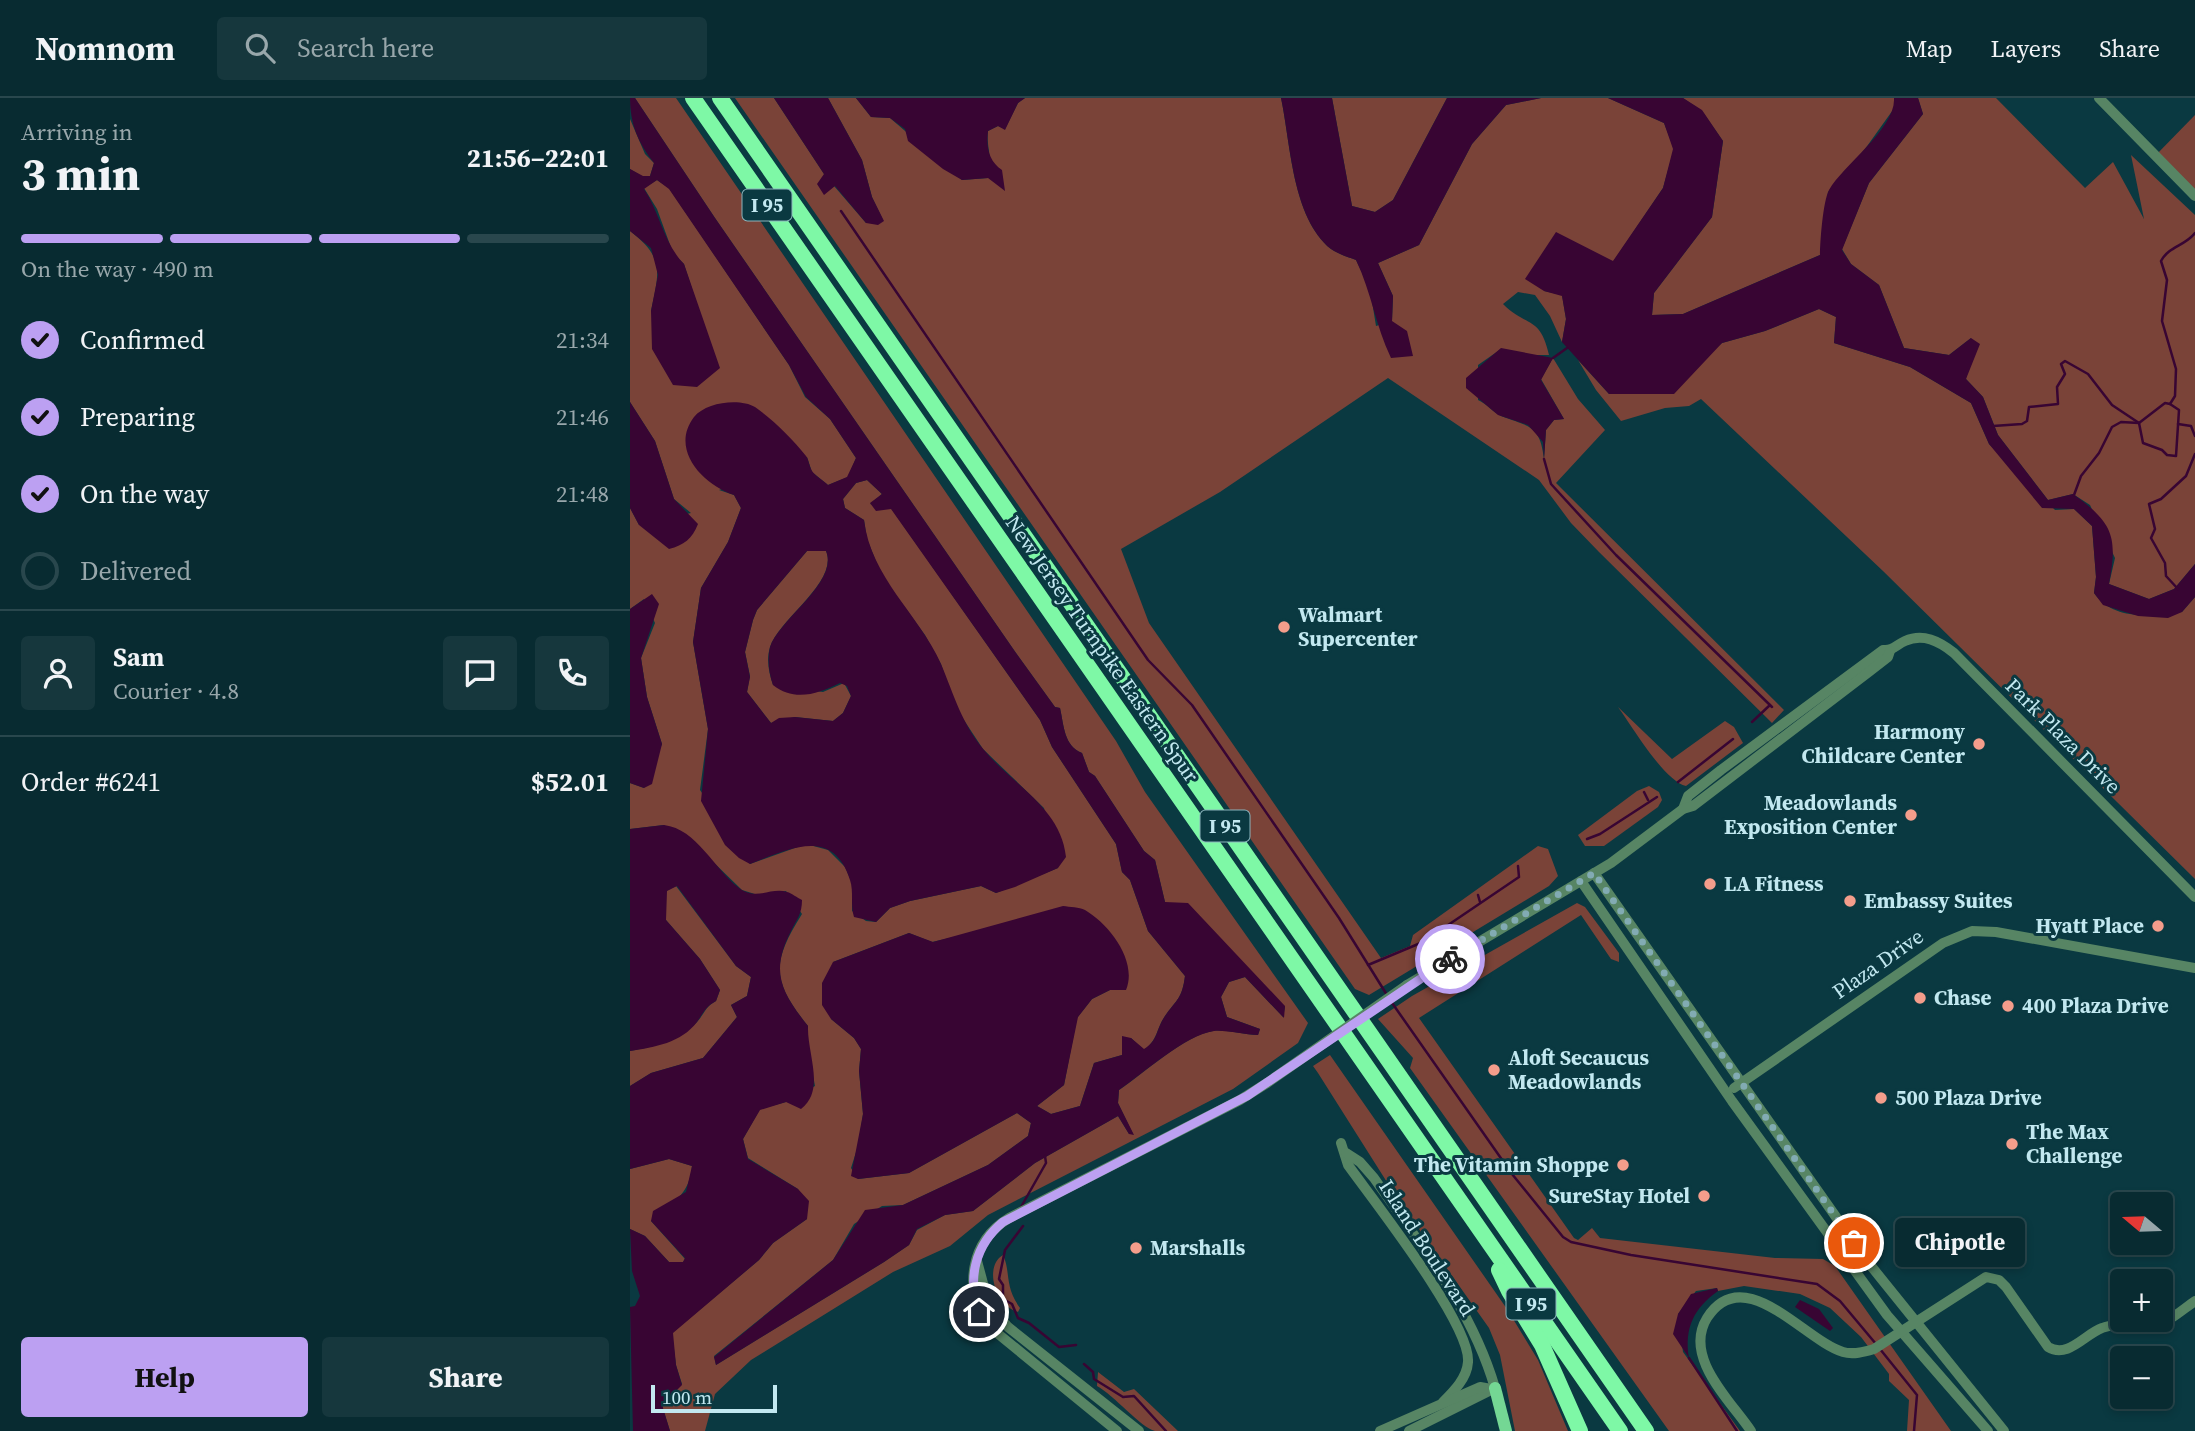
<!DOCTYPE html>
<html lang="en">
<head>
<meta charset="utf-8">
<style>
	body { margin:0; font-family:"Source Serif 4",serif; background:#16373d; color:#f1f3f6; height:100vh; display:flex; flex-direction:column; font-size:26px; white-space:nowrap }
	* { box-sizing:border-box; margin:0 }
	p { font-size:23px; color:#98a7ab }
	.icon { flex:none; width:38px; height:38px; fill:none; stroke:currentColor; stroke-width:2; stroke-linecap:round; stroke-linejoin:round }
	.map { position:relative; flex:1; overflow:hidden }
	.details { display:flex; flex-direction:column; background:#082b31; width:630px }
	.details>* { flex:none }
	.needle { width:46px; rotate:289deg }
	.buttons { position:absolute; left:1480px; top:1094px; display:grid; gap:14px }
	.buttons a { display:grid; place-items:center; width:63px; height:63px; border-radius:7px; background:#082b31; box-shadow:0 4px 10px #0003,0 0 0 2px #29474d; font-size:35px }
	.scale { position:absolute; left:21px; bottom:18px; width:126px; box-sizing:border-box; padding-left:7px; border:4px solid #c2e8f0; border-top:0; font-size:19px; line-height:24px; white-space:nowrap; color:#c2e8f0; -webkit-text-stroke:5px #0a3941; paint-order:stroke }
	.pin { position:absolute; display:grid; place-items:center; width:60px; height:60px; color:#fff; margin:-30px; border:4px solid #fff; border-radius:50%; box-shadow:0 2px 7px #0007 }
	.courier { position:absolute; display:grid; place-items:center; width:70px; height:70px; margin:-35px; border:5px solid #bca0f2; border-radius:50%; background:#fff; color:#222; box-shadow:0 2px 9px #0007 }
	.bubble { position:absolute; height:49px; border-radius:7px; background:#082b31; box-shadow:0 4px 10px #0003,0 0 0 2px #29474d; font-size:23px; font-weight:700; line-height:49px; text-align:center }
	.summary em { font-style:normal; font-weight:700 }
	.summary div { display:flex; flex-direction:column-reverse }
	.summary { display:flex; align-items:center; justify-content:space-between; height:119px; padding:0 21px }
	h1 { font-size:46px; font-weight:700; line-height:52px }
	.bar { display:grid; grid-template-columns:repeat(4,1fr); gap:10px 7px; align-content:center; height:84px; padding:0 21px }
	.bar i { height:9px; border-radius:5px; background:#29474d }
	.bar .active { background:#bca0f2 }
	.bar p { grid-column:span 4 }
	.line { display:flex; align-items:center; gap:18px; padding:0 21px; border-top:2px solid #29474d }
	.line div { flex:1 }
	.round { display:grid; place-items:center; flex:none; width:74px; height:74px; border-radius:7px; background:#16373d }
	ol { padding:0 21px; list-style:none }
	li { display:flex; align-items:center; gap:21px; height:77px }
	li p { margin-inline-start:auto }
	li .icon { padding:7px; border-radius:50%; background:#bca0f2; color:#111; stroke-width:4 }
	li:last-child { color:#98a7ab }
	li i { width:38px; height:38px; border:4px solid #29474d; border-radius:50% }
	.primary-button { display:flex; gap:14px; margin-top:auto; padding:14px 21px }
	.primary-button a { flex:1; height:80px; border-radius:7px; background:#bca0f2; color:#111; font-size:28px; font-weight:700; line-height:80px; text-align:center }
	.primary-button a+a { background:#16373d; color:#f1f3f6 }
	header { display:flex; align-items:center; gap:42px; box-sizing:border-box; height:98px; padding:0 35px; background:#082b31; border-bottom:2px solid #29474d }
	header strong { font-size:33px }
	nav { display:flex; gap:38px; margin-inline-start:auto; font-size:24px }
	.search { width:490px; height:63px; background:#16373d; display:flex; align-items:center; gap:18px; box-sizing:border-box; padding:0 24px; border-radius:7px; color:#98a7ab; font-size:26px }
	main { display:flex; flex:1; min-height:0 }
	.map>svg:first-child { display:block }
	.green { fill:#7a4338 }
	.water { fill:#380533; fill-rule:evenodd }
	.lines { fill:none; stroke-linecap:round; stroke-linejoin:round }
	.stream { stroke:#380533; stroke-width:2.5 }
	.minor { stroke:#578564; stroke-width:10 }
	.major { stroke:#74d794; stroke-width:12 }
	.highway { stroke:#7ef8a6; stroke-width:16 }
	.minor-bridge { stroke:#578564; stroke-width:10 }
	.done { stroke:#82abb3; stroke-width:7; stroke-dasharray:0 12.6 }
	.route { stroke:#bca0f2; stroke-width:9 }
	.poi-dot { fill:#f49d8b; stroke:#0a3941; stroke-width:2.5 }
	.labels { text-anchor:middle; stroke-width:6; stroke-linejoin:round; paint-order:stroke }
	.shield { fill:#0a3941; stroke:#8bb4bc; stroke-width:2 }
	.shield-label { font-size:19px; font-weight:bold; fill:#c2e8f0 }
	.poi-label { font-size:21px; font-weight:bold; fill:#c2e8f0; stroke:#0a3941; text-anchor:start }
	.street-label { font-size:21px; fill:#c2e8f0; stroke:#0a3941 }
</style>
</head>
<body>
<header>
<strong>Nomnom</strong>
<div class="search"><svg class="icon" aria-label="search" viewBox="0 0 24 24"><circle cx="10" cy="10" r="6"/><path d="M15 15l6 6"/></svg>Search here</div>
<nav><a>Map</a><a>Layers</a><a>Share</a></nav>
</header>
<main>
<section class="details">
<div class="summary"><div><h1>3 min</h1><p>Arriving in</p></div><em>21:56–22:01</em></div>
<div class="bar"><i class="active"></i><i class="active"></i><i class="active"></i><i></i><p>On the way · 490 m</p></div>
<ol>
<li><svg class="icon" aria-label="check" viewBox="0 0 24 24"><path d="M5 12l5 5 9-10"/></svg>Confirmed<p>21:34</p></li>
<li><svg class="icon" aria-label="check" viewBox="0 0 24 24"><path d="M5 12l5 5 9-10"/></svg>Preparing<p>21:46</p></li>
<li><svg class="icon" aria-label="check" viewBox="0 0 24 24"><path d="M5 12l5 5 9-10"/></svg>On the way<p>21:48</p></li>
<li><i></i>Delivered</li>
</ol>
<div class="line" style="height:126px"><a class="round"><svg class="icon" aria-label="person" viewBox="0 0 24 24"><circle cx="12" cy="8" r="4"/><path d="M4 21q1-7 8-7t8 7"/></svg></a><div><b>Sam</b><p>Courier · 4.8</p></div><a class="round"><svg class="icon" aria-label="chat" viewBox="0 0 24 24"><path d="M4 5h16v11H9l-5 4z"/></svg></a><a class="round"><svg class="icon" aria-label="phone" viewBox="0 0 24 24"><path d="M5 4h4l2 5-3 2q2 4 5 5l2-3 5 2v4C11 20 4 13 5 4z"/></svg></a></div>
<div class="line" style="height:91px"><div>Order #6241</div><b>$52.01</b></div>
<div class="primary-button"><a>Help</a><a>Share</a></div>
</section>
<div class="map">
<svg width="1565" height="1333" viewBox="0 0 1565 1333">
	<rect width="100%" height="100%" fill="#0a3941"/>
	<g class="green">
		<path d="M5 0H46L486 643 515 694 678 925 668 945 603 991 358 1117 320 1148 263 1174 121 1262 85 1296 75 1333H40L32 1307 52 1286 46 1267 42 1235 129 1162 143 1145 177 1121 168 1091 118 1060 113 1041 130 1011 156 1004 185 988 178 950V928C142 883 141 865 172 816L156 793 128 797 112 792 77 758 34 727 0 731V685L14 690 32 646 17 599 11 560 25 525 14 501 0 511V410L9 427 61 415 44 401 25 343 0 304V133C35 160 29 174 21 213L75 231 54 166 43 155 27 111 14 90 27 82 39 90 159 267 175 299 200 321 226 360 218 379 198 387 182 374 177 359 89 392 104 397 111 410 98 444 71 490 63 544 78 631 70 692 120 766 176 746 198 752 215 769 222 785V813L236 823 246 824 260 810 280 803 351 788 366 795 428 770 414 710 353 651 326 610 311 566 295 537 252 478 237 441 234 422 215 410 213 401 226 385 237 382 252 396 240 406 261 410 410 622 422 649 486 746 492 774 500 782 518 833 555 878C552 901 547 901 535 918 526 931 528 942 514 952L501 940 492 957 464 965 450 1008 421 1016 407 1008 434 987 447 920 462 901 480 892H495L324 839 302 844 279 835 203 864 201 921 224 940 231 951 229 973 233 1016 228 1048 221 1070 228 1081 279 1075 387 1015 401 1025 398 1038 358 1067 273 1107 252 1108 224 1126 203 1162 84 1258 86 1267 254 1164 279 1147 287 1132 315 1117 343 1113 405 1065 488 1018 499 1036H503L488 1005 489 992C513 976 555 937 583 933 597 931 614 937 628 937L630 931 597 919 591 899 599 884 615 879 653 919 655 909 535 804 525 762 514 753 465 678 459 674 452 655C434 648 434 628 430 610L425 609 386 555 85 120Z"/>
		<path d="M105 0H144L194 76V96L204 88 236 125 253 122 242 99 232 62 198 0H226L241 19 260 20 332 82 358 80C364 62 356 51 358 33L368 28 375 31 388 5 395 0H651C661 47 662 119 701 151 708 156 718 159 726 162L740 191 746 228 762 223 763 198 748 165 789 147 842 46 876 7 911 0H978L1034 25 1044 51 1033 90 983 164 914 193 932 197 936 221 932 244 920 218 905 197 888 194 873 206C897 230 910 217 919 257H894L871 251 848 267V302C857 306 864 315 871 318 900 329 910 327 914 361L916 332 924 322 934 321 911 281 923 260 948 301 975 332 926 385 1154 612 1142 625 969 454 941 425 909 382 758 280 590 394 491 451 519 525 751 860 780 848 783 837 908 748 918 751 928 778 919 788 739 897 725 891Z"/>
		<polygon points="702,0 817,0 763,102 745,114 722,108"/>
		<polygon points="1053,0 1264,0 1265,9 1235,51 1198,94 1190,157 1053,216 1022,217 1024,195 1082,119 1093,43 1072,13"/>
		<polygon points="1288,0 1366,0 1455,90 1483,64 1514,121 1501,57 1565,117 1565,466 1544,491 1519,501 1479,486 1485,460 1460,407 1443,396 1418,402 1368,337 1353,299 1336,281 1341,240 1319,257 1274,250 1249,187 1221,166 1212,151 1239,85 1293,16"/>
		<polygon points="1565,17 1565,98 1525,58"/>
		<polygon points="0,21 15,56 24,65 20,78 13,79 0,71"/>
		<path d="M1189 211 1206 219 1204 245 1280 269 1341 305 1359 346 1425 412 1444 411 1462 428 1466 479 1464 495C1485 524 1520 517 1552 514L1565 499V781L1253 473 1071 301 1059 308 1035 310 991 323 966 292 948 262 979 296 1071 263 1092 245 1135 233Z"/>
		<path d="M177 453H196C209 483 149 521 140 549 136 562 139 575 143 587L193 594 214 585 221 598 213 615 203 623 165 619 141 625 117 594 120 578 115 554 123 522 127 512Z"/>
		<path d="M988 609 1042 661 1095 623 1104 629 1113 645 1056 688C1034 683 1002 628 988 609Z"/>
		<polygon points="1019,688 1029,694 1032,702 1028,709 974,748 955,748 948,737 1007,693"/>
		<path d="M46 788 106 868 121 879 117 898 101 907 107 919 73 960 21 975 0 988V953C23 949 50 942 67 924 75 915 75 909 86 903L90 892 70 861 36 822V793Z"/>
		<polygon points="947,805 955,809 989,855 989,864 981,861 951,817 789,920 944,1140 948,1142 962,1130 970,1140 1145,1160 1193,1161 1205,1168 1321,1333 1277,1333 1279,1302 1259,1283 1259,1276 1231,1239 1200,1210 1170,1196 1114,1188 1088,1193 1087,1190 1066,1193 1048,1216 1053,1254 1110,1333 1039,1333 780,970 783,960 748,921 782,898"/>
		<polygon points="700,957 877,1211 908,1262 938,1333 885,1333 870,1257 859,1230 767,1100 688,975 683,968"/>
		<path d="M39 1061 62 1068C60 1096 42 1106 21 1123L55 1161 53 1164H39L15 1138 0 1131V1071Z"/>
		<path d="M373 1157C381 1174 374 1188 390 1210L388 1214C364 1207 354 1168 373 1157Z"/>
		<path d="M468 1274 494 1294 504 1291 548 1333C541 1333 532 1333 525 1333 511 1330 484 1297 467 1288Z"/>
	</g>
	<g class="water">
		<path d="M0 0H5L85 120 386 555 425 609 430 610C434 628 434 648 452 655L459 674 465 678 514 753 525 762 535 804 558 805 655 908 654 920 615 879 599 884 591 899 597 919 630 931 628 937C614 937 597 932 584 933 555 937 514 975 489 992L488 1005 504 1037 499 1036 488 1018 405 1065 343 1113 315 1117 287 1131 279 1147 254 1164 86 1267 84 1259 203 1162 235 1112 273 1107 358 1067 398 1038 401 1025 387 1015 279 1075 228 1081 221 1078 233 1016 229 973 231 951 224 940 201 921 192 907V885L203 864 279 835 303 844 433 808C440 809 449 809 455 812 479 826 508 863 496 892H480L462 901 448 919 434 987 407 1008 421 1016 450 1008 464 965 492 957V938L501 940 514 951C528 943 526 931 535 918 547 901 552 901 555 878L518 833 500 782 492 774 486 746 422 649 410 622 261 411 246 413 240 405 252 396 237 382 226 385 213 401 215 410 234 422C241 480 288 515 311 566 324 597 332 626 354 652 383 687 431 710 436 759L428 770 385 789 366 795 351 788 280 803 260 810 246 824 224 819C220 807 224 794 220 782 203 727 157 752 120 766L109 760 95 747 71 703 78 631 63 544 71 490 98 444 111 410 104 397C74 387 39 352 64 319 76 304 110 300 125 309 142 321 163 341 176 358 179 362 179 368 182 373 185 378 193 382 198 387L217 379 226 360 200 321 176 299 159 267 39 91 27 82 14 91C30 115 34 146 54 166L90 270 67 289 43 287 22 251 21 213 28 177 21 150 0 133V71L13 78H20L24 65C8 45 0 26 0 0ZM177 453H196C209 484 149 521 140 549 137 562 139 575 143 587 164 604 188 596 210 585L217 588 221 598 213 615 203 623 165 619 149 620 141 625 117 594 120 579 115 554 123 522 127 512Z"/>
		<polygon points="144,0 198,0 232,62 242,99 254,123 248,127 236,125 205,88 194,97 187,86 194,76"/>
		<path d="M226 0H395L388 5 375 32 368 28 358 33C356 50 359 63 372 72L375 93 358 80 332 82 313 71 278 43 275 31 260 20 241 19Z"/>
		<path d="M651 0H702L722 108 745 114 763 102 817 0H911L876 7 842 46 789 147 748 165 763 198 762 223 777 233 783 258 761 260C745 226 742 196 726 162 718 159 708 156 701 151 662 119 661 47 651 0Z"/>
		<path d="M978 0H1053L1072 12 1093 43 1082 119 1024 195 1022 217 1053 216 1190 157C1190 144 1193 103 1199 92 1213 67 1266 30 1264 0H1288L1293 16 1239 85 1212 152 1221 166 1249 187 1274 250 1319 257 1341 240 1350 246 1336 281 1353 299 1368 337 1418 402 1443 396C1483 425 1488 438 1479 486L1519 501 1544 491 1565 466V499L1552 514 1538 520 1508 518 1473 507 1464 495 1466 479 1462 428 1444 411 1412 410 1359 346 1341 305 1280 269 1204 245 1206 219 1189 211 1135 233 1092 245 1044 296H979L932 244 936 221 932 198 914 193 895 181 926 134 983 163 1033 90 1043 51 1034 25Z"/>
		<polygon points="871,250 923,260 911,282 934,321 924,322 916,332 914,361 913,344 898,327 868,317 836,290 836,280"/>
		<path d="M0 304 25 343 44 401 68 426C62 441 54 447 39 451L9 427 0 410Z"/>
		<polygon points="22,496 29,506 11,560 17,599 32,646 22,686 14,690 0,685 0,511"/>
		<path d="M34 727C67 731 84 771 109 790 126 803 141 789 157 794 162 795 167 800 172 802 172 816 167 821 161 833 140 874 151 894 178 928 177 956 196 992 171 1011L156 1004 130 1012 113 1041 118 1061 168 1091 179 1103 177 1121 143 1145 129 1162 43 1235 46 1267 52 1287 32 1307 40 1333H3L0 1209 5 1208 10 1198 2 1173 0 1131 15 1138 39 1164H53L55 1160 21 1123 23 1113 56 1094 62 1068 39 1061 0 1071V988L21 975 73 960 107 919 101 907 117 898 121 879 106 868 47 788 37 793 36 822 70 861 90 892 86 903C75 909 74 914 67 924 51 945 25 949 0 953V731Z"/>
		<path d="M1087 1190 1088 1193C1064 1210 1054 1230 1059 1260L1043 1236 1048 1216 1061 1196Z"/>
		<polygon points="1170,1202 1189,1211 1203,1230 1200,1233 1165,1209"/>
	</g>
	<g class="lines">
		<g class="stream">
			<polyline points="211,113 518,562 562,607 709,820 757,897"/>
			<polyline points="923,260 937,250"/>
			<polyline points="1548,326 1561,328 1565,338"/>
			<polyline points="1363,328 1392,326 1397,323 1399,309 1428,306 1427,289 1435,276 1431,266 1435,263 1458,276 1482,307 1509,325 1513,345 1532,352 1537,357 1546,358 1549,312 1540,306"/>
			<polyline points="914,361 921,386 986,457 1142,609"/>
			<path d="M1444 397 1451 378 1469 355 1482 329 1491 324 1509 325 1535 305 1540 306 1545 298 1546 271 1532 223 1537 182 1531 163C1539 148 1555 148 1565 135"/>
			<polyline points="1548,491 1536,478 1535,465 1521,440 1525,431 1519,406 1531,401 1556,378 1565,356"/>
			<polyline points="1122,624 1140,607"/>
			<polyline points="1048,684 1103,641"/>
			<polyline points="1014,694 1018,702"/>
			<polyline points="957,741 970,736 1027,699"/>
			<polyline points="848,797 850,804"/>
			<polyline points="738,867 793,844 889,779 888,768"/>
			<polyline points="760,902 882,1076 933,1139 941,1144 1001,1157 1187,1186 1210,1203 1246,1246"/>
			<polyline points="391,1109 416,1065 415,1058"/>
			<polyline points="393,1128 375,1152 369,1181 373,1187 373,1201 382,1206 388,1220 399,1225 429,1249 446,1247"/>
			<polyline points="1250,1251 1287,1297 1284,1333"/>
			<polyline points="1059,1260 1107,1333"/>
			<polyline points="454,1266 463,1274 464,1281 493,1299 504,1298 536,1333"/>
		</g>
		<g class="minor">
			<polyline points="1469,0 1565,98"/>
			<path d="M1053 711 1058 698 1091 672 1253 552C1263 553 1266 547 1275 543 1293 535 1309 543 1324 555L1565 799"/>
			<polyline points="964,775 1237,1163 1374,1333"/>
			<polyline points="951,783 1102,1003 1257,1217 1358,1333"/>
			<polyline points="777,887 981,765 1053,711 1063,708 1240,573 1258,559 1260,553"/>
			<polyline points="1104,990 1313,845 1342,833 1366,834 1565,870"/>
			<path d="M711 1045 718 1067C743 1102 841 1226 838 1264 837 1280 824 1293 813 1304"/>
			<path d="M716 1055 730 1064 744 1080C790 1146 842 1211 865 1290L779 1333"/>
			<polyline points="347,1163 358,1204 378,1229 509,1333"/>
			<path d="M487 1333 356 1226C334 1189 340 1144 379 1120L610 1002 637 985"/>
			<polyline points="750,1333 850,1289 861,1291"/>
			<path d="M1121 1333C1100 1302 1053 1259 1077 1220 1114 1162 1175 1243 1213 1254 1223 1257 1234 1254 1244 1251L1356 1179 1369 1182 1376 1189 1418 1249C1438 1261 1455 1236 1472 1230 1489 1223 1506 1233 1522 1229 1538 1225 1552 1212 1565 1203"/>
		</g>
		<polyline class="major" points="865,1290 876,1333"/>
		<g class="highway">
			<polyline points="63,0 990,1333"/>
			<polyline points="90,0 1016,1333"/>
			<polyline points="869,1172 879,1193 912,1247 950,1333"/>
		</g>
		<polyline class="minor-bridge" points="637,985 777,887"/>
	</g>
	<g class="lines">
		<polyline class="done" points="820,861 964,775 1224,1145"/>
		<path class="route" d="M349 1214C337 1181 345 1147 373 1124L617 998 820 861"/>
	</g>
	<g class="poi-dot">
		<circle cx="654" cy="529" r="7"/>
		<circle cx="1349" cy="646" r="7"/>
		<circle cx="1281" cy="717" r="7"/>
		<circle cx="1080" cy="786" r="7"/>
		<circle cx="1220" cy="803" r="7"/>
		<circle cx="1528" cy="828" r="7"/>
		<circle cx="1290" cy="900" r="7"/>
		<circle cx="1378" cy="908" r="7"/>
		<circle cx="864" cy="972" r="7"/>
		<circle cx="1251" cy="1000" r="7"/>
		<circle cx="1382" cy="1046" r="7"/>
		<circle cx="993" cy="1067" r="7"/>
		<circle cx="1074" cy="1098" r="7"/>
		<circle cx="506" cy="1150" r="7"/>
	</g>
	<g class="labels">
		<g class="shield">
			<rect x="112.5" y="91.5" width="49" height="31" rx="5"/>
			<rect x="570.5" y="712.5" width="49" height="31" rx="5"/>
			<rect x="876.5" y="1190.5" width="49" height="31" rx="5"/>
		</g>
		<g class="shield-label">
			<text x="137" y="114">I 95</text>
			<text x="595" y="735">I 95</text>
			<text x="901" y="1213">I 95</text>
		</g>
		<g class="poi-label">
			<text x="668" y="524">Walmart<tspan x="668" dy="24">Supercenter</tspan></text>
			<text x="1335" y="641" text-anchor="end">Harmony<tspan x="1335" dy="24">Childcare Center</tspan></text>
			<text x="1267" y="712" text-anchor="end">Meadowlands<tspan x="1267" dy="24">Exposition Center</tspan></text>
			<text x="1094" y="793">LA Fitness</text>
			<text x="1234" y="810">Embassy Suites</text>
			<text x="1514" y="835" text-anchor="end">Hyatt Place</text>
			<text x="1304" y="907">Chase</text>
			<text x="1392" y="915">400 Plaza Drive</text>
			<text x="878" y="967">Aloft Secaucus<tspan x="878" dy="24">Meadowlands</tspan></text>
			<text x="1265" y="1007">500 Plaza Drive</text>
			<text x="1396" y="1041">The Max<tspan x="1396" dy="24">Challenge</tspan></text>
			<text x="979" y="1074" text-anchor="end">The Vitamin Shoppe</text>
			<text x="1060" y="1105" text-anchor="end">SureStay Hotel</text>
			<text x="520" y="1157">Marshalls</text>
		</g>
		<g class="street-label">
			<text transform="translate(472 551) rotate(55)" y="7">New Jersey Turnpike Eastern Spur</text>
			<text transform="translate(1433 638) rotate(45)" y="7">Park Plaza Drive</text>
			<text transform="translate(1248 866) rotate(-35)" y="7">Plaza Drive</text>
			<text transform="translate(797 1150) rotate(57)" y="7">Island Boulevard</text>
		</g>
	</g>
</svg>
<div class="buttons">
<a><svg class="needle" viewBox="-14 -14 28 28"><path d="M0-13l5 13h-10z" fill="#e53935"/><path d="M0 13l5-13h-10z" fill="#98a7ab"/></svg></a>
<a>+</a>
<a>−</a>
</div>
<div class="scale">100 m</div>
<div class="pin" style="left:1224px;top:1145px;background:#ea580c"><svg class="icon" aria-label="bag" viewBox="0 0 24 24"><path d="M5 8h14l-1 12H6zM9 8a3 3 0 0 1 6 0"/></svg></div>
<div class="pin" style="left:349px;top:1214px;background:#1f2937"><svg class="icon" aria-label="home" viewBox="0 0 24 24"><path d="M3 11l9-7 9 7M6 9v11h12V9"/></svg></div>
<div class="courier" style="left:820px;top:861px"><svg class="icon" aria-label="bike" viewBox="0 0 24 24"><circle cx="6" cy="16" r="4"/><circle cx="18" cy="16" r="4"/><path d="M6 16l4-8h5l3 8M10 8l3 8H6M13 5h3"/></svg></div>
<div class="bubble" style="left:1265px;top:1120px;width:130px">Chipotle</div>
</div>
</main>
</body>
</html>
